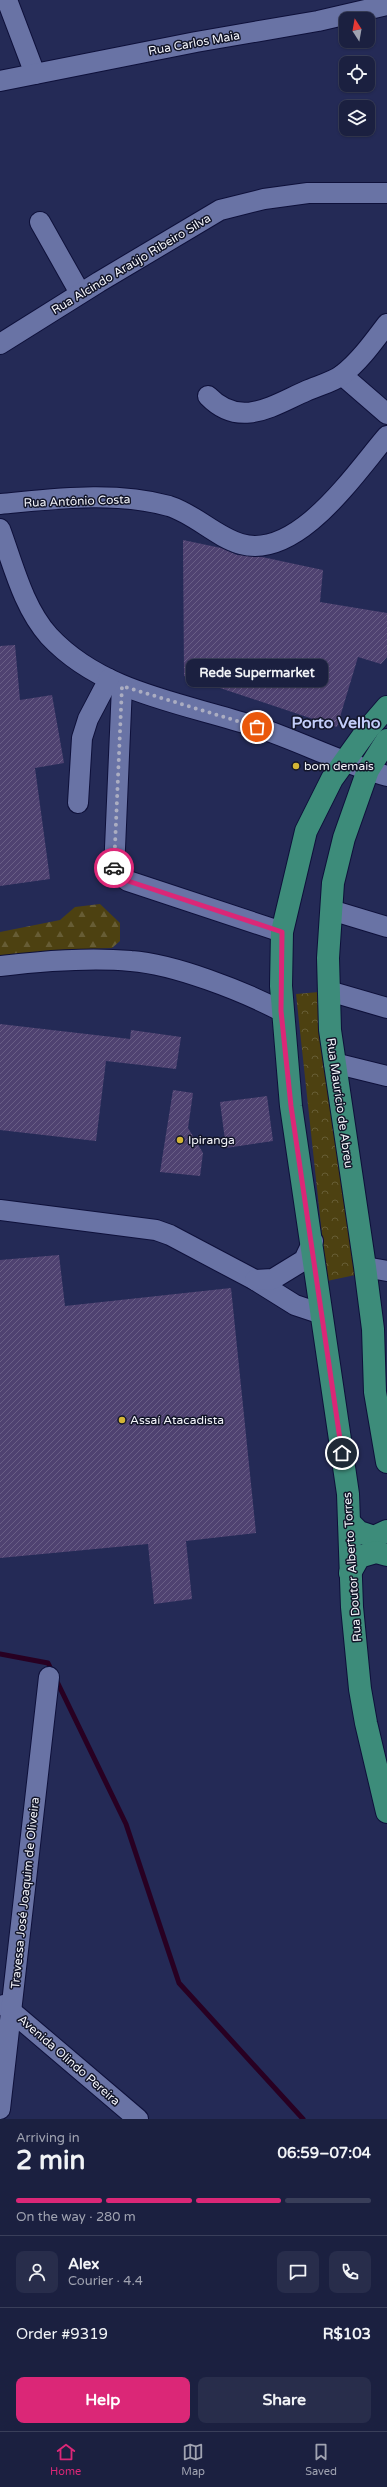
<!DOCTYPE html>
<html lang="en">
<head>
<meta charset="utf-8">
<style>
	body { margin:0; font-family:"Varela Round",sans-serif; background:#282d4b; color:#f1f3f6; height:100vh; display:flex; flex-direction:column; font-size:15px; white-space:nowrap }
	* { box-sizing:border-box; margin:0 }
	p { font-size:13px; color:#a0a3b1 }
	.icon { flex:none; width:22px; height:22px; fill:none; stroke:currentColor; stroke-width:2; stroke-linecap:round; stroke-linejoin:round }
	.map { position:relative; height:2119px; overflow:hidden }
	.side { display:flex; flex-direction:column; background:#1b2040; flex:1 }
	.side>* { flex:none }
	.needle { width:26px; rotate:349deg }
	.tools { position:absolute; left:339px; top:12px; display:grid; gap:8px }
	.tools a { display:grid; place-items:center; width:36px; height:36px; border-radius:8px; background:#1b2040; box-shadow:0 1px 3px #0004,0 0 0 1px #393e59; font-size:20px }
	.pin { position:absolute; display:grid; place-items:center; width:34px; height:34px; color:#fff; margin:-17px; border:2px solid #fff; border-radius:50%; box-shadow:0 1px 4px #0007 }
	.courier { position:absolute; display:grid; place-items:center; width:40px; height:40px; margin:-20px; border:3px solid #db2777; border-radius:50%; background:#fff; color:#222; box-shadow:0 1px 5px #0007 }
	.bubble { position:absolute; height:28px; border-radius:8px; background:#1b2040; box-shadow:0 1px 3px #0004,0 0 0 1px #393e59; font-size:13px; font-weight:700; line-height:28px; text-align:center }
	.headline em { font-style:normal; font-weight:700 }
	.headline div { display:flex; flex-direction:column-reverse }
	.headline { display:flex; align-items:center; justify-content:space-between; height:68px; padding:0 16px }
	h1 { font-size:26px; font-weight:700; line-height:30px }
	.bar { display:grid; grid-template-columns:repeat(4,1fr); gap:6px 4px; align-content:center; height:48px; padding:0 16px }
	.bar i { height:5px; border-radius:3px; background:#393e59 }
	.bar .current { background:#db2777 }
	.bar p { grid-column:span 4 }
	.line { display:flex; align-items:center; gap:10px; padding:0 16px; border-top:1px solid #393e59 }
	.line div { flex:1 }
	.round { display:grid; place-items:center; flex:none; width:42px; height:42px; border-radius:8px; background:#282d4b }
	.primary-button { display:flex; gap:8px; margin-top:auto; padding:8px 16px }
	.primary-button a { flex:1; height:46px; border-radius:8px; background:#db2777; color:#fff; font-size:16px; font-weight:700; line-height:46px; text-align:center }
	.primary-button a+a { background:#282d4b; color:#f1f3f6 }
	.menu { display:flex; justify-content:space-around; align-items:center; height:56px; border-top:1px solid #393e59; background:#1b2040; font-size:11px; color:#a0a3b1 }
	.menu a { display:grid; justify-items:center; gap:2px }
	.menu .current { color:#db2777 }
	.map>svg:first-child { display:block }
	.forest { fill:url(#forest-firs) }
	.park { fill:url(#park-crowns) }
	.lines { fill:none; stroke-linecap:round; stroke-linejoin:round }
	.stream { stroke:#280022; stroke-width:5 }
	.building { fill:url(#building-hatch) }
	.minor-casing { stroke:#0e103a; stroke-width:22 }
	.major-casing { stroke:#0e103a; stroke-width:24 }
	.minor { stroke:#6973a5; stroke-width:20 }
	.major { stroke:#3d8c7a; stroke-width:22 }
	.done { stroke:#abadc1; stroke-width:4; stroke-dasharray:0 7.2 }
	.route { stroke:#db2777; stroke-width:5 }
	.poi-dot { fill:#d4b535; stroke:#121529; stroke-width:1.5 }
	.labels { text-anchor:middle; stroke-width:3; stroke-linejoin:round; paint-order:stroke }
	.street-label { font-size:12px; fill:#f3f4fa; stroke:#121529 }
	.poi-label { font-size:12px; fill:#f3f4fa; stroke:#121529; text-anchor:start }
	.district-label { font-size:16px; font-weight:bold; fill:#c3cdf9; stroke:#121529 }
</style>
</head>
<body>
<div class="map">
<svg width="387" height="2119" viewBox="0 0 387 2119">
	<defs>
		<pattern id="forest-firs" width="22" height="20" patternUnits="userSpaceOnUse"><rect width="22" height="20" fill="#4d4111"/><path d="M5 1l3.5 6h-7zM16 11l3.5 6h-7z" fill="#675d35"/></pattern>
		<pattern id="park-crowns" width="20" height="18" patternUnits="userSpaceOnUse"><rect width="20" height="18" fill="#4d4111"/><path d="M2 6a3 3 0 1 1 6 0M12 15a3 3 0 1 1 6 0" fill="none" stroke="#675d35"/></pattern>
		<pattern id="building-hatch" width="6" height="6" patternUnits="userSpaceOnUse"><rect width="6" height="6" fill="#4f4271"/><path d="M-1 1l2-2M0 6l6-6M5 7l2-2" fill="none" stroke="#695e86"/></pattern>
	</defs>
	<rect width="100%" height="100%" fill="#242a56"/>
	<polygon class="forest" points="100,904 120,923 120,941 112,948 85,949 0,960 0,932 60,920 75,907"/>
	<polygon class="park" points="319,992 360,1274 327,1281 296,994"/>
	<g class="lines">
		<polyline class="stream" points="0,1654 48,1663 126,1824 179,1983 303,2119"/>
	</g>
	<g class="building">
		<polygon points="183,540 221,548 237,555 262,557 323,570 320,602 387,613 387,657 381,664 358,657 337,727 184,676"/>
		<polygon points="15,645 20,700 52,695 64,763 35,768 50,879 0,886 0,646"/>
		<polygon points="0,1024 130,1039 131,1030 181,1037 176,1069 106,1061 96,1141 0,1130"/>
		<polygon points="173,1090 193,1093 188,1128 203,1153 200,1176 160,1172"/>
		<polygon points="267,1096 273,1141 226,1148 220,1102"/>
		<polygon points="59,1255 65,1306 231,1288 256,1533 186,1541 192,1599 154,1604 148,1544 0,1558 0,1260"/>
	</g>
	<g class="lines">
		<g class="minor-casing">
			<g id="minor">
				<polyline points="7,0 35,74"/>
				<polyline points="0,81 196,42 318,21 387,5"/>
				<polyline points="40,222 80,293"/>
				<polyline points="0,344 99,282 220,210 264,199 308,193 387,193"/>
				<polyline points="342,375 387,414"/>
				<path d="M208 396C240 429 272 406 306 391 317 386 333 382 342 375 360 361 374 341 387 324"/>
				<path d="M0 504C55 499 114 491 169 506 195 514 216 537 241 544 298 560 355 473 387 436"/>
				<path d="M0 529C13 564 23 607 49 636 103 694 185 703 257 727 301 742 342 763 387 776"/>
				<polyline points="122,686 114,871 128,881 282,932"/>
				<polyline points="78,803 82,738 88,719 109,679"/>
				<polyline points="331,910 387,927"/>
				<path d="M0 966C43 961 88 957 131 961 174 964 243 991 281 1011"/>
				<polyline points="329,991 387,1008"/>
				<polyline points="334,1063 387,1076"/>
				<polyline points="0,1210 156,1230 170,1235 255,1280 295,1305 322,1314"/>
				<polyline points="365,1267 387,1271"/>
				<polyline points="255,1280 273,1279 304,1260 313,1241"/>
				<polyline points="4,2005 138,2119"/>
				<polyline points="0,2109 49,1677"/>
			</g>
		</g>
		<g class="major-casing">
			<g id="major">
				<polyline points="387,707 368,729 332,779 306,831 282,932 281,986 291,1106 348,1494 352,1607 360,1689 366,1723 387,1812"/>
				<polyline points="387,740 368,770 344,838 333,883 328,958 330,1030 365,1267 373,1329 375,1392 387,1462"/>
				<polyline points="349,1522 359,1532 374,1537 387,1531"/>
				<polyline points="350,1573 359,1557 376,1552 387,1555"/>
			</g>
		</g>
		<use href="#minor" class="minor"/>
		<use href="#major" class="major"/>
	</g>
	<g class="lines">
		<polyline class="done" points="114,868 122,686 257,727"/>
		<polyline class="route" points="114,868 119,876 128,881 282,932 281,1011 291,1106 342,1453"/>
	</g>
	<g class="poi-dot">
		<circle cx="296" cy="766" r="4"/>
		<circle cx="180" cy="1140" r="4"/>
		<circle cx="122" cy="1420" r="4"/>
	</g>
	<g class="labels">
		<g class="street-label">
			<text transform="translate(194 43) rotate(-10)" y="4">Rua Carlos Maia</text>
			<text transform="translate(131 264) rotate(-31)" y="4">Rua Alcindo Araújo Ribeiro Silva</text>
			<text transform="translate(77 501) rotate(-2)" y="4">Rua Antônio Costa</text>
			<text transform="translate(340 1103) rotate(82)" y="4">Rua Maurício de Abreu</text>
			<text transform="translate(352 1567) rotate(-94)" y="4">Rua Doutor Alberto Torres</text>
			<text transform="translate(25 1893) rotate(-84)" y="4">Travessa José Joaquim de Oliveira</text>
			<text transform="translate(69 2060) rotate(41)" y="4">Avenida Olindo Pereira</text>
		</g>
		<g class="poi-label">
			<text x="304" y="770">bom demais</text>
			<text x="188" y="1144">Ipiranga</text>
			<text x="130" y="1424">Assaí Atacadista</text>
		</g>
		<g class="district-label">
			<text x="336" y="728">Porto Velho</text>
		</g>
	</g>
</svg>
<div class="tools">
<a><svg class="needle" viewBox="-14 -14 28 28"><path d="M0-13l5 13h-10z" fill="#e53935"/><path d="M0 13l5-13h-10z" fill="#a0a3b1"/></svg></a>
<a><svg class="icon" aria-label="locate" viewBox="0 0 24 24"><circle cx="12" cy="12" r="6"/><path d="M12 2v4M12 18v4M2 12h4M18 12h4"/></svg></a>
<a><svg class="icon" aria-label="layers" viewBox="0 0 24 24"><path d="M12 4l9 5-9 5-9-5zM3 14l9 5 9-5"/></svg></a>
</div>
<div class="pin" style="left:257px;top:727px;background:#ea580c"><svg class="icon" aria-label="bag" viewBox="0 0 24 24"><path d="M5 8h14l-1 12H6zM9 8a3 3 0 0 1 6 0"/></svg></div>
<div class="pin" style="left:342px;top:1453px;background:#1f2937"><svg class="icon" aria-label="home" viewBox="0 0 24 24"><path d="M3 11l9-7 9 7M6 9v11h12V9"/></svg></div>
<div class="courier" style="left:114px;top:868px"><svg class="icon" aria-label="car" viewBox="0 0 24 24"><path d="M5 17H2v-5l4-1 3-4h7l3 4 3 1v5h-3M9 17h6M6 11h13"/><circle cx="7" cy="17" r="2"/><circle cx="17" cy="17" r="2"/></svg></div>
<div class="bubble" style="left:186px;top:659px;width:142px">Rede Supermarket</div>
</div>
<section class="side">
<div class="headline"><div><h1>2 min</h1><p>Arriving in</p></div><em>06:59–07:04</em></div>
<div class="bar"><i class="current"></i><i class="current"></i><i class="current"></i><i></i><p>On the way · 280 m</p></div>
<div class="line" style="height:72px"><a class="round"><svg class="icon" aria-label="person" viewBox="0 0 24 24"><circle cx="12" cy="8" r="4"/><path d="M4 21q1-7 8-7t8 7"/></svg></a><div><b>Alex</b><p>Courier · 4.4</p></div><a class="round"><svg class="icon" aria-label="chat" viewBox="0 0 24 24"><path d="M4 5h16v11H9l-5 4z"/></svg></a><a class="round"><svg class="icon" aria-label="phone" viewBox="0 0 24 24"><path d="M5 4h4l2 5-3 2q2 4 5 5l2-3 5 2v4C11 20 4 13 5 4z"/></svg></a></div>
<div class="line" style="height:52px"><div>Order #9319</div><b>R$103</b></div>
<div class="primary-button"><a>Help</a><a>Share</a></div>
</section>
<nav class="menu">
<a class="current"><svg class="icon" aria-label="home" viewBox="0 0 24 24"><path d="M3 11l9-7 9 7M6 9v11h12V9"/></svg>Home</a>
<a><svg class="icon" aria-label="map" viewBox="0 0 24 24"><path d="M3 6l6-2 6 2 6-2v14l-6 2-6-2-6 2zM9 4v14M15 6v14"/></svg>Map</a>
<a><svg class="icon" aria-label="saved" viewBox="0 0 24 24"><path d="M7 4h10v16l-5-4-5 4z"/></svg>Saved</a>
</nav>
</body>
</html>
